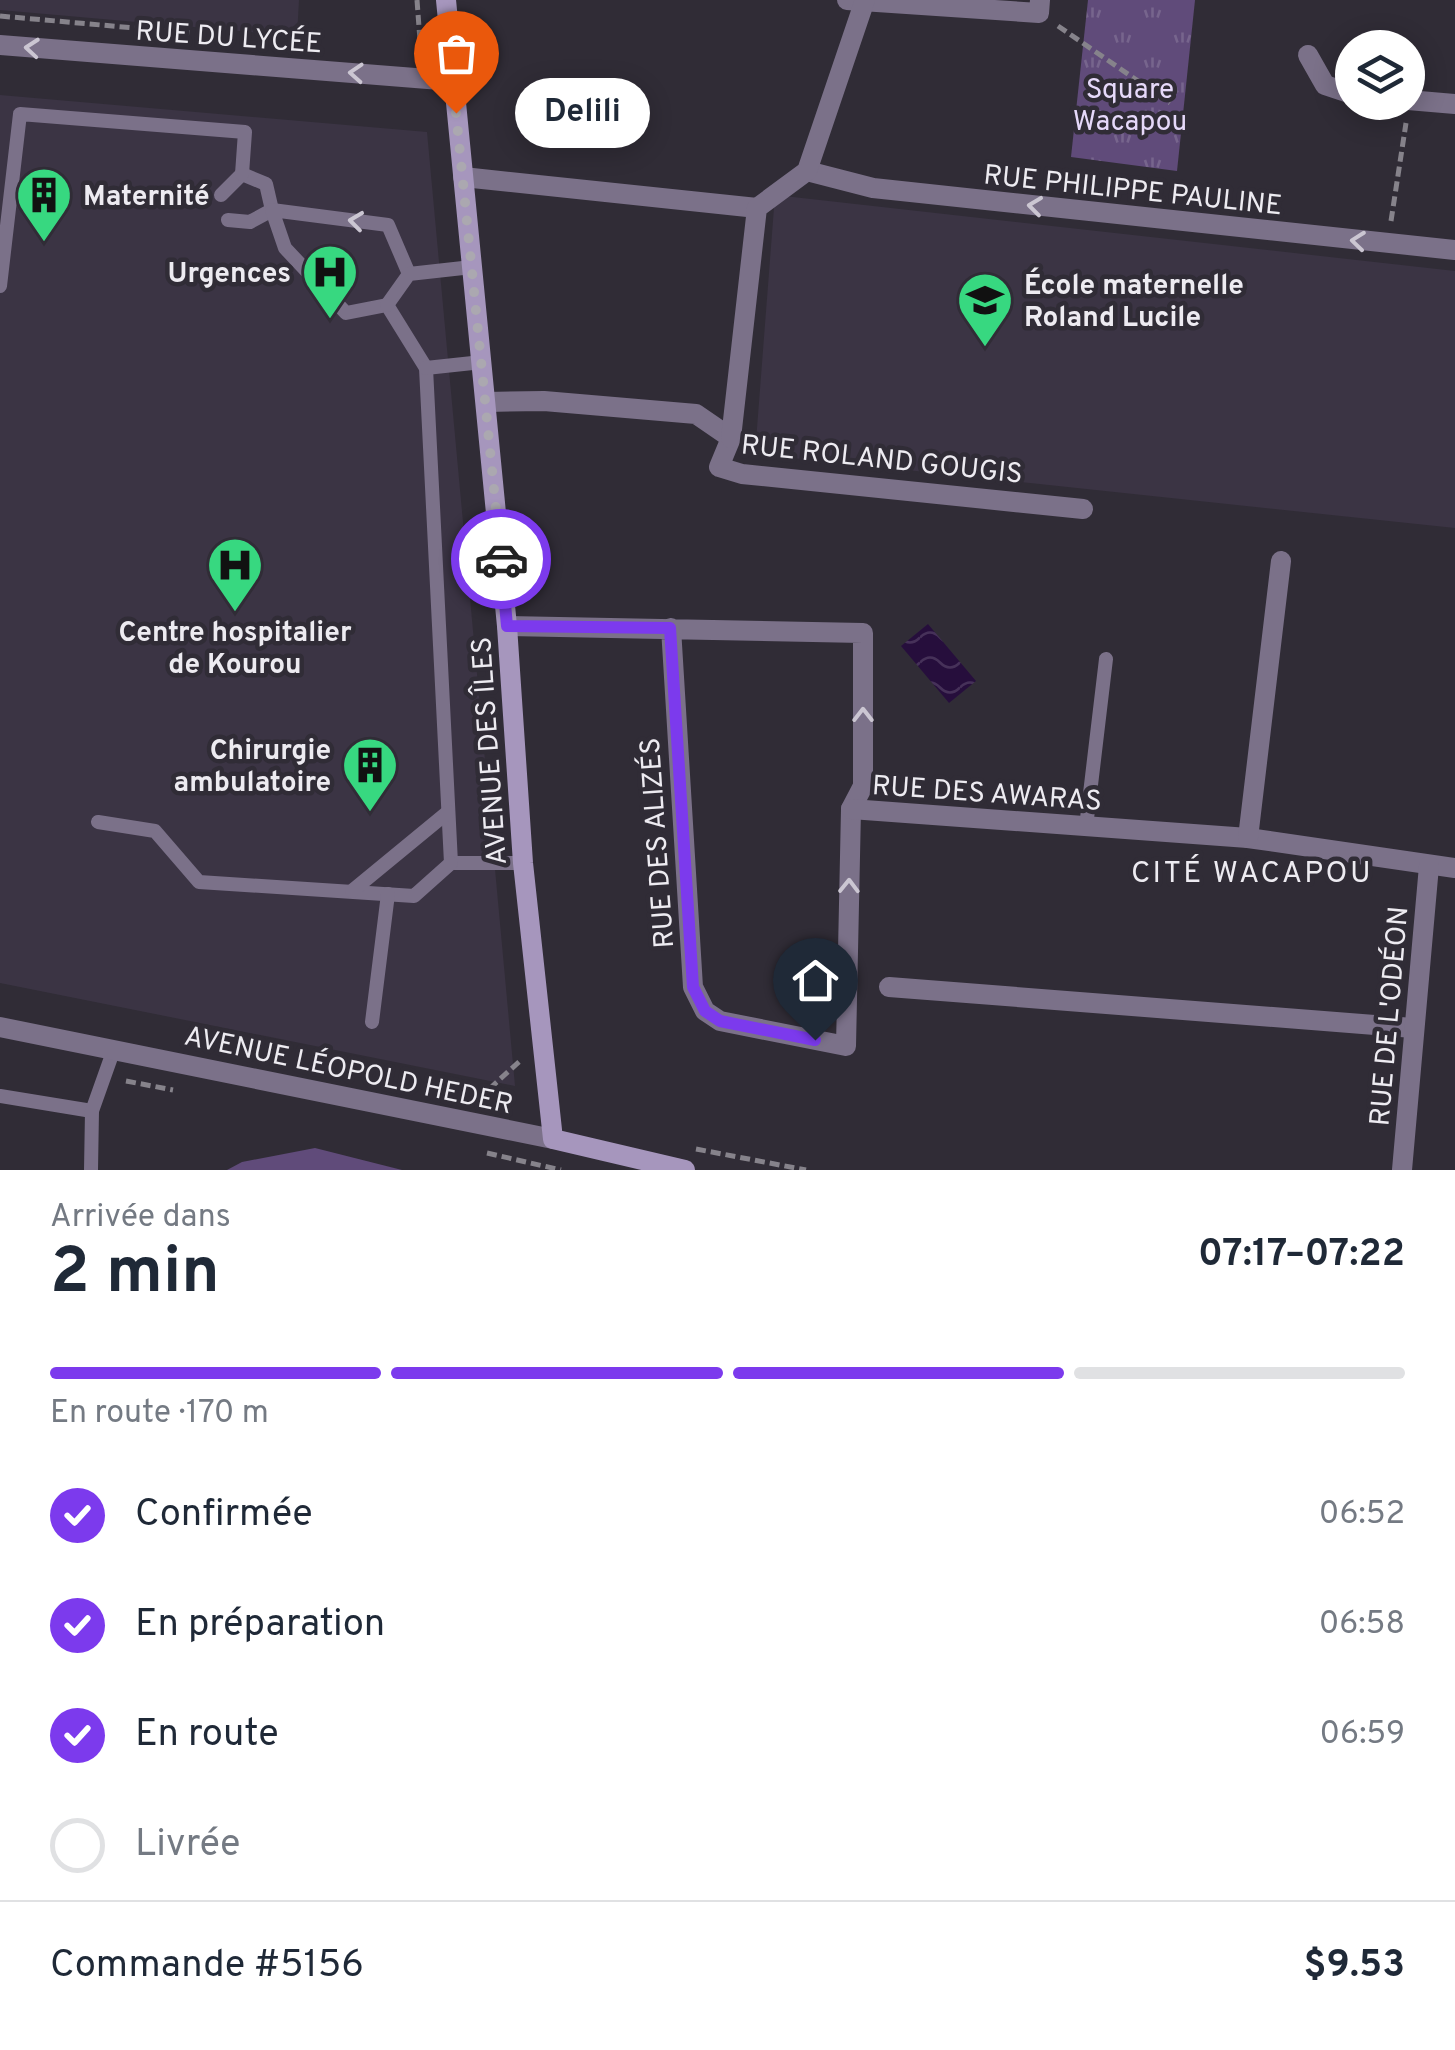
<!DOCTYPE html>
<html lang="fr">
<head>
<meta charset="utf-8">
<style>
	body { margin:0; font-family:Overpass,sans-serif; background:#f2f2f3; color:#1f2937; height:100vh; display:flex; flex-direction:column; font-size:38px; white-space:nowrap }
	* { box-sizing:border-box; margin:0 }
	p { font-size:32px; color:#747a83 }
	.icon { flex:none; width:55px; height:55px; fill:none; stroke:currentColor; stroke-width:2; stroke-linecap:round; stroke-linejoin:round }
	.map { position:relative; height:1170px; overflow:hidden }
	.side { display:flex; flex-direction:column; background:#fff; flex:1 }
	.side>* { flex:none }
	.controls { position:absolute; left:1335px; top:30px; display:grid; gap:20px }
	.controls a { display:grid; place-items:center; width:90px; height:90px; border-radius:50%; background:#fff; box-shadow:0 5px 25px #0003; font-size:50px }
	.pin { position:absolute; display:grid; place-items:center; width:85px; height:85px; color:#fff; margin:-102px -42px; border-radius:50% 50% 50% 0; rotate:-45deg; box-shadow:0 0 10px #0007 }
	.pin .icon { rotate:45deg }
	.courier { position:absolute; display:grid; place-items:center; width:100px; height:100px; margin:-50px; border:8px solid #7c3aed; border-radius:50%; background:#fff; color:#222; box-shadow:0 2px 12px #0007 }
	.bubble { position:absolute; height:70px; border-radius:35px; background:#fff; box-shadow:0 5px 25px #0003; font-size:32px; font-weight:700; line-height:70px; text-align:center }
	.overview em { font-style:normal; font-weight:700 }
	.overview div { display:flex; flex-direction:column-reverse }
	.overview { display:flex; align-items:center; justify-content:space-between; height:170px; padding:0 50px }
	h1 { font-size:65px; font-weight:700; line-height:75px }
	.bar { display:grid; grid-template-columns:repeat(4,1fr); gap:15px 10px; align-content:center; height:120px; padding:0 50px }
	.bar i { height:12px; border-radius:8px; background:#e0e1e3 }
	.bar .selected { background:#7c3aed }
	.bar p { grid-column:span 4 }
	.line { display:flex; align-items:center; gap:25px; padding:0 50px; border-top:2px solid #e0e1e3 }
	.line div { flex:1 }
	ol { padding:0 50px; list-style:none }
	li { display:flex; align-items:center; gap:30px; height:110px }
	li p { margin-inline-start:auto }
	li .icon { padding:10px; border-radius:50%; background:#7c3aed; color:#fff; stroke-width:4 }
	li:last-child { color:#747a83 }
	li i { width:55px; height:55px; border:5px solid #e0e1e3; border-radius:50% }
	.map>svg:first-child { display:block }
	.built { fill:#3b3444 }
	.grass { fill:url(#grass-tufts) }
	.garden { fill:#604b7a }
	.water { fill:url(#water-waves) }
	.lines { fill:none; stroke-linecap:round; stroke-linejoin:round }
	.path { stroke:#86838b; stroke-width:5; stroke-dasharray:10 5; stroke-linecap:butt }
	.service { stroke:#7b7189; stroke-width:14 }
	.minor { stroke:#7b7189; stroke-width:20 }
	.tertiary { stroke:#7b7189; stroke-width:20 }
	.secondary { stroke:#a696bd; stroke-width:20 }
	.oneway { stroke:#cbc6d2 }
	.done { stroke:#aba8b0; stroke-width:10; stroke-dasharray:0 18 }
	.route { stroke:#7c3aed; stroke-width:12 }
	.labels { text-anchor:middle; stroke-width:9; stroke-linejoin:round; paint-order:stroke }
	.street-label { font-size:28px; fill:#edebf1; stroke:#302c36 }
	.park-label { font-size:28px; fill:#e6d9fa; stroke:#302c36 }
	.poi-label { font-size:28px; font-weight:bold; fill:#edebf1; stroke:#302c36; text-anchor:start }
	.neighbourhood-label { font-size:30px; letter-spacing:2.5px; fill:#edebf1; stroke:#302c36 }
</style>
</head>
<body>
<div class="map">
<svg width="1455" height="1170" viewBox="0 0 1455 1170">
	<defs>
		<pattern id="grass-tufts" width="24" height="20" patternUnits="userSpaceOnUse" patternTransform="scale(2.5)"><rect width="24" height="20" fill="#604b7a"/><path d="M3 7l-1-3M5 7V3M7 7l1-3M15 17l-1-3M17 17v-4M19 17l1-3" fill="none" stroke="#77658d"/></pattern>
		<pattern id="water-waves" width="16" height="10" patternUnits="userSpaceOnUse" patternTransform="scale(2.5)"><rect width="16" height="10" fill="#260e3c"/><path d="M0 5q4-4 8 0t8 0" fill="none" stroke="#463159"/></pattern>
	</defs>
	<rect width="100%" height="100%" fill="#302c36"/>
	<g class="built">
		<polygon points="0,0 299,0 297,36 0,10"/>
		<polygon points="0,95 427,132 515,1086 0,983"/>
		<polygon points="775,195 1455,271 1455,528 755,454"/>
	</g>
	<polygon class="grass" points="1088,0 1195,0 1177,171 1071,157"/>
	<polygon class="garden" points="315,1148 402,1170 227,1170 242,1162"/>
	<polygon class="water" points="928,624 976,681 949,703 901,646"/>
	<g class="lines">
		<g class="path">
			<polyline points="417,0 421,54"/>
			<polyline points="0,16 191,33"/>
			<polyline points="1058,26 1170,103"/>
			<polyline points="1391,221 1406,123"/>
			<polyline points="126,1081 173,1090"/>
			<polyline points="475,1092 488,1090 520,1061"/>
			<polyline points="696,1149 806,1170"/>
			<polyline points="487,1153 561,1170"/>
		</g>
		<g class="service">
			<polyline points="221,195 242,174 266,184 272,210 250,222 228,220"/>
			<polyline points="409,274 388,225 272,210 285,248 346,313 387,305 426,368 451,863 523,863"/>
			<polyline points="0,286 20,114 245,132 242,174"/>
			<polyline points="387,305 409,274 472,267"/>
			<polyline points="426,368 482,362"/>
			<polyline points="98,822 155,831 199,882 414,896 451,863"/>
			<polyline points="1086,827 1106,659"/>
			<polyline points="352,891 448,812"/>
			<polyline points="372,1022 388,894"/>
			<polyline points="0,1096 92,1111"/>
			<polyline points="91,1170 92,1111 114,1049"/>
		</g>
		<g class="minor">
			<polyline points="847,0 1039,13 1040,0"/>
			<polyline points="0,45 453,81"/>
			<polyline points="1308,55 1325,85 1352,94"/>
			<polyline points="1408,100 1455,104"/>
			<polyline points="807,171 873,188 1455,250"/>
			<polyline points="463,177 757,208"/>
			<polyline points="486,402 544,401 696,414 731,438 719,467 742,474 1083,509"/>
			<polyline points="731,438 757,208 807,171 865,0"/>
			<polyline points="507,626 863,633 863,786 851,809 846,1046 720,1021 705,1011 693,987 671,628"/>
			<polyline points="851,809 1248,838 1455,868"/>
			<polyline points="1248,838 1281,561"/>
			<polyline points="889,987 1413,1028"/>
			<polyline points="1402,1170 1429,866"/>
		</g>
		<polyline class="tertiary" points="0,1027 553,1139"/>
		<polyline class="secondary" points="446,0 507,626 523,863 553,1139 685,1170"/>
	</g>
	<defs><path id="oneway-chevron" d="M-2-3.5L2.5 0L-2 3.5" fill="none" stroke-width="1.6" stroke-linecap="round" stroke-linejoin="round" transform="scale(2.5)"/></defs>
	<g class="oneway">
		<use href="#oneway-chevron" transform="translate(32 48) rotate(-175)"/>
		<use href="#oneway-chevron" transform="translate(356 73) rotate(-176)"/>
		<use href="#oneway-chevron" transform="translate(1035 206) rotate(-173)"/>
		<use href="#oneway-chevron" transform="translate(356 221) rotate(-173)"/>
		<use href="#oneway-chevron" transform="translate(1358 241) rotate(-174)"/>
		<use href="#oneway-chevron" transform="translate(863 715) rotate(-90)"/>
		<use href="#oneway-chevron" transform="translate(849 886) rotate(-89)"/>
	</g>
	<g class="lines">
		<polyline class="done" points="456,113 501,559"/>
		<polyline class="route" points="501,559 507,626 670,628 693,987 705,1011 720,1021 815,1040"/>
	</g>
	<defs>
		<g id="building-pin" transform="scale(2.875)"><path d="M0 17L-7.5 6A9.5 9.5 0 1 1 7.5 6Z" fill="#37d880" stroke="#302c36"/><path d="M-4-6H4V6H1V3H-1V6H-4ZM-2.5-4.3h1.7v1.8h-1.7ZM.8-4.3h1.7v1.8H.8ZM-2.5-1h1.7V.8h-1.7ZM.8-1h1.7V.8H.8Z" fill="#111"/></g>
		<g id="hospital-pin" transform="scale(2.875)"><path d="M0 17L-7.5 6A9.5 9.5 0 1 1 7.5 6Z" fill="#37d880" stroke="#302c36"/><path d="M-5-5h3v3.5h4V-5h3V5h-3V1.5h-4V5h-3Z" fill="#111"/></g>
		<g id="school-pin" transform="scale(2.875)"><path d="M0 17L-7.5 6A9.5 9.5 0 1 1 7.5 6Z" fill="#37d880" stroke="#302c36"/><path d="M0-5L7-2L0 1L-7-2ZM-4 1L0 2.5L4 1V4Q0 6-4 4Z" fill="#111"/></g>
	</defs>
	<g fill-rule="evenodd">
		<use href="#building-pin" x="44" y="195"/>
		<use href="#hospital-pin" x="330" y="272"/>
		<use href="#school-pin" x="985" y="300"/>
		<use href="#hospital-pin" x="235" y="565"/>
		<use href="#building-pin" x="370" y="765"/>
	</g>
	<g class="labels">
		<g class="street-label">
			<text transform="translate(229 36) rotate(4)" y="10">RUE DU LYCÉE</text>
			<text transform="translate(1133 189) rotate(6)" y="10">RUE PHILIPPE PAULINE</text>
			<text transform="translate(882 458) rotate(6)" y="10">RUE ROLAND GOUGIS</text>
			<text transform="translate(488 751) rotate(-94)" y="10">AVENUE DES ÎLES</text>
			<text transform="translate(987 792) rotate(4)" y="10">RUE DES AWARAS</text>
			<text transform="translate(656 843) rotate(-94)" y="10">RUE DES ALIZÉS</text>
			<text transform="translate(1388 1016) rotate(-85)" y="10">RUE DE L'ODÉON</text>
			<text transform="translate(349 1069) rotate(12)" y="10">AVENUE LÉOPOLD HEDER</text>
		</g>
		<g class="park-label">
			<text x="1130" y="98">Square<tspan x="1130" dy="32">Wacapou</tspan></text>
		</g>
		<g class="poi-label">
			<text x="83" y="205">Maternité</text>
			<text x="291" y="282" text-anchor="end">Urgences</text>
			<text x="1024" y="294">École maternelle<tspan x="1024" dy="32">Roland Lucile</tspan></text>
			<text x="235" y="641" text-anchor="middle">Centre hospitalier<tspan x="235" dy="32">de Kourou</tspan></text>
			<text x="331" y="759" text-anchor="end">Chirurgie<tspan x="331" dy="32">ambulatoire</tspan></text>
		</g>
		<g class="neighbourhood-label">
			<text x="1252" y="882">CITÉ WACAPOU</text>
		</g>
	</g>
</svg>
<div class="controls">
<a><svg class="icon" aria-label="layers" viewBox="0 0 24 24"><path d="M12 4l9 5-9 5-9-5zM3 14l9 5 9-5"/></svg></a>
</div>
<div class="pin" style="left:456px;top:113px;background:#ea580c"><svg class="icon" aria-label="bag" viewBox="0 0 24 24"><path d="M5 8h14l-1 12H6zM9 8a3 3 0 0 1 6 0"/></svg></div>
<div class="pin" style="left:815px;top:1040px;background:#1f2937"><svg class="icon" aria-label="home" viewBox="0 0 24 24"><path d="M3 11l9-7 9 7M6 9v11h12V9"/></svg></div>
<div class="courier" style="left:501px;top:559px"><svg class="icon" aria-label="car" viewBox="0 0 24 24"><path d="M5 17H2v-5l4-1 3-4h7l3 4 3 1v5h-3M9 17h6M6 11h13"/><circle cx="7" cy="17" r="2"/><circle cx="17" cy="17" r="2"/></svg></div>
<div class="bubble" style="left:515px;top:78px;width:135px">Delili</div>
</div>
<section class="side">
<div class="overview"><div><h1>2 min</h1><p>Arrivée dans</p></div><em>07:17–07:22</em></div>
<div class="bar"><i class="selected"></i><i class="selected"></i><i class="selected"></i><i></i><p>En route · 170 m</p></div>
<ol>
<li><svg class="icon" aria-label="check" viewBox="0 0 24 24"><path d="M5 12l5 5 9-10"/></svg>Confirmée<p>06:52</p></li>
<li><svg class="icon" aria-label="check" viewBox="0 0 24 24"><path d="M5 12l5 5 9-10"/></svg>En préparation<p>06:58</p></li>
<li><svg class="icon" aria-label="check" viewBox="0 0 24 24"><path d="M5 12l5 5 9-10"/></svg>En route<p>06:59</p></li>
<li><i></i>Livrée</li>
</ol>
<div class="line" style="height:130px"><div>Commande #5156</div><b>$9.53</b></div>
</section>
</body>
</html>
